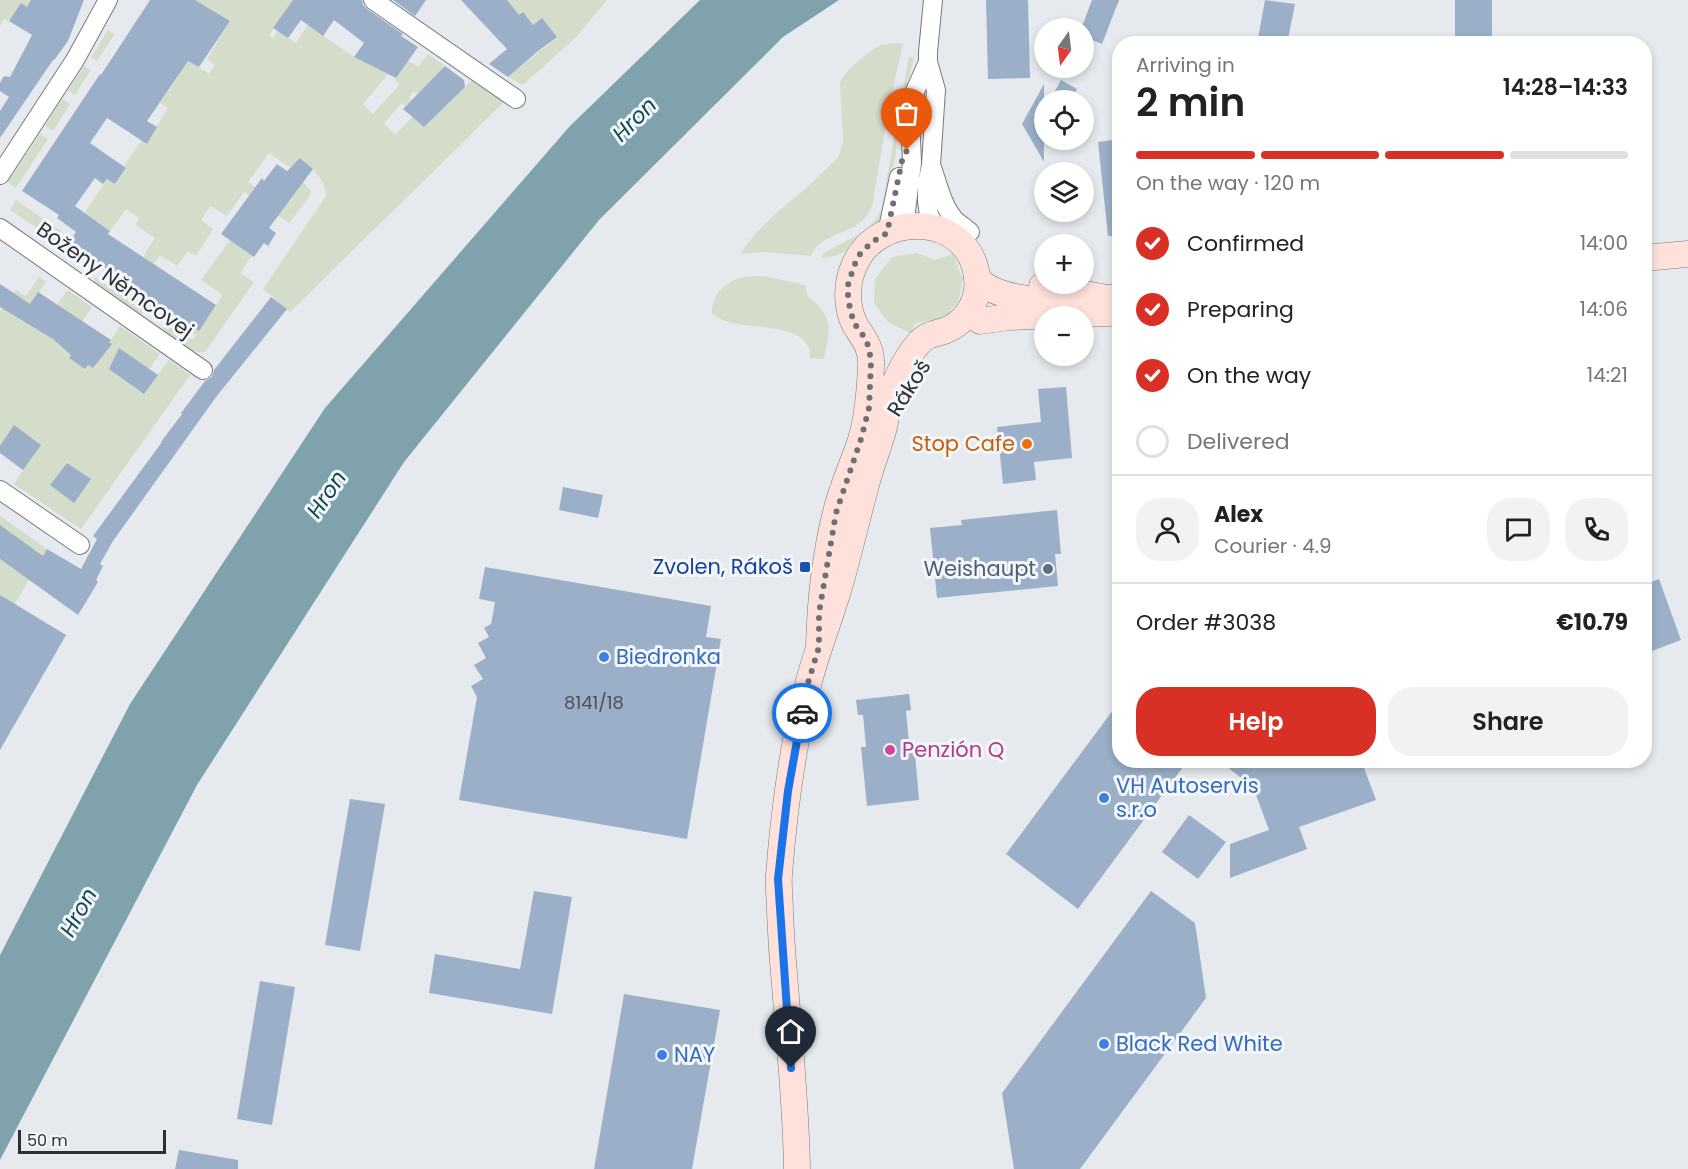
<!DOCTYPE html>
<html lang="en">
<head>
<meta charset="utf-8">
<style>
	body { margin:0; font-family:Poppins,sans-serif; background:#f2f2f2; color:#222; height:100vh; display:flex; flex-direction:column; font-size:22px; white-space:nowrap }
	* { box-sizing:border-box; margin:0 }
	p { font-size:20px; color:#767676 }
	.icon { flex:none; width:33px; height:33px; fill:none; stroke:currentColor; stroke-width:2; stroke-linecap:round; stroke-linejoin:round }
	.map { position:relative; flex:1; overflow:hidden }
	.sheet { position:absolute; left:1112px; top:36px; width:540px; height:732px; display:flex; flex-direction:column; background:#fff; border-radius:24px; box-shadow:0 3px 9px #0003 }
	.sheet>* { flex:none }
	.needle { width:39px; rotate:194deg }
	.controls { position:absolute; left:1034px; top:18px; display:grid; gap:12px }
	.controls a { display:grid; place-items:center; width:60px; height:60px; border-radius:50%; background:#fff; box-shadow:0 3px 9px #0003; font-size:30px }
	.scale { position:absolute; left:18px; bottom:15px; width:148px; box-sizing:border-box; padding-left:6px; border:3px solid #2d2f31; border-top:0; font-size:16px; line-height:21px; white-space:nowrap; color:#2d2f31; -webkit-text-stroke:4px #f3f7fc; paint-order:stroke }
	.pin { position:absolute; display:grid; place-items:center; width:51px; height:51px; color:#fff; margin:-62px -26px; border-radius:50% 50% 50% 0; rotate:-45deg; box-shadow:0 0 6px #0007 }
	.pin .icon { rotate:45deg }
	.courier { position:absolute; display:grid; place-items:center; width:60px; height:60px; margin:-30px; border:4px solid #1a73e8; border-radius:50%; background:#fff; color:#222; box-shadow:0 2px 8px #0007 }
	.head em { font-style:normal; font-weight:600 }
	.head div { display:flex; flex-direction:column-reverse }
	.head { display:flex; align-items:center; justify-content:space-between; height:102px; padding:0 24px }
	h1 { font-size:39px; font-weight:600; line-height:45px }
	.bar { display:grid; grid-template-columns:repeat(4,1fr); gap:9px 6px; align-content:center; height:72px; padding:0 24px }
	.bar i { height:8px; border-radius:4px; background:#e0e0e0 }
	.bar .active { background:#d93025 }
	.bar p { grid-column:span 4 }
	.line { display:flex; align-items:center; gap:15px; padding:0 24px; border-top:2px solid #e0e0e0 }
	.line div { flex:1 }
	.round { display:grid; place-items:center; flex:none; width:63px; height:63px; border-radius:24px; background:#f2f2f2 }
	ol { padding:0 24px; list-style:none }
	li { display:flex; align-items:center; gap:18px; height:66px }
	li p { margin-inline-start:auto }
	li .icon { padding:6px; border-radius:50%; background:#d93025; color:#fff; stroke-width:4 }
	li:last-child { color:#767676 }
	li i { width:33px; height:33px; border:3px solid #e0e0e0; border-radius:50% }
	.action { display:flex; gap:12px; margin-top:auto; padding:12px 24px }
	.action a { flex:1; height:69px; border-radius:24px; background:#d93025; color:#fff; font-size:24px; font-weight:600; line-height:69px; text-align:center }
	.action a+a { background:#f2f2f2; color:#222 }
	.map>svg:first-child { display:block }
	.green { fill:#d3ddca }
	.water { fill:#7fa2ac }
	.building { fill:#9bb0c8 }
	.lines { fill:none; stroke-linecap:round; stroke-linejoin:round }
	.street-casing { stroke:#777a7e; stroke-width:20 }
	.secondary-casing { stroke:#777a7e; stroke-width:27 }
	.street { stroke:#fff; stroke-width:18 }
	.secondary { stroke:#fee1db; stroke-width:26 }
	.done { stroke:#6e7073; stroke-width:6; stroke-dasharray:0 10.8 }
	.route { stroke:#1a73e8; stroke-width:8 }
	.food-dot { fill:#e8710a; stroke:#f3f7fc; stroke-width:2 }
	.transit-dot { fill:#1a4fb4; stroke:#f3f7fc; stroke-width:2 }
	.service-dot { fill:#5c6f8a; stroke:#f3f7fc; stroke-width:2 }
	.shop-dot { fill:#3f7fe0; stroke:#f3f7fc; stroke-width:2 }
	.hotel-dot { fill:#d1479c; stroke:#f3f7fc; stroke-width:2 }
	.labels { text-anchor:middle; stroke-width:6; stroke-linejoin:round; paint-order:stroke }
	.number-label { font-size:18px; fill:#484f57 }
	.street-label { font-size:21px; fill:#2d2f31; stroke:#f3f7fc }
	.food-label { font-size:21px; fill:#c56008; stroke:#f3f7fc; text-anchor:end }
	.transit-label { font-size:21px; fill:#164399; stroke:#f3f7fc; text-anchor:end }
	.service-label { font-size:21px; fill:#4e5e75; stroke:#f3f7fc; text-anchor:end }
	.shop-label { font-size:21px; fill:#366cbe; stroke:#f3f7fc; text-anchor:start }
	.hotel-label { font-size:21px; fill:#b23c85; stroke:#f3f7fc; text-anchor:start }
	.water-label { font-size:22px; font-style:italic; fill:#134754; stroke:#f3f7fc }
</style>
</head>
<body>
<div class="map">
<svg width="1688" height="1169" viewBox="0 0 1688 1169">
	<rect width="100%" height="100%" fill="#e6eaee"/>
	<g class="green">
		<polygon points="0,0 31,0 27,7 21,4 9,21 4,19 0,26"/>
		<path d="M195 0H293L269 36 273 38 280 28 282 34 296 43 308 25 354 57 388 74 363 104 373 114 400 84 395 80 408 61 418 67 428 54 445 66 418 94 414 91 409 97 412 100 405 106 402 103 384 123 395 135 412 117 424 127 472 80 504 102 290 312 263 289 326 196C327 181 311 167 301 158L291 168 269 153 248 182 284 208 303 182 311 191 309 197 289 223 244 192 227 216 210 206 201 220 213 229 196 256 188 251 177 266 160 255 154 264 143 257 155 238 136 225 139 218 126 209 110 231 85 212 107 179 116 184 126 169 124 166 142 140 147 143 168 108 160 103 178 77 166 67 180 55 209 74 215 65 207 59 230 21Z"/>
		<polygon points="505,0 607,0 575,38 523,85 508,77 557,37 542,18 533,25 522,12 519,15"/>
		<polygon points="108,30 115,34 97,61 91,57"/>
		<path d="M894 43 903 44 890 101 872 206C869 212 867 217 861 222 846 234 818 236 811 256L765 252 740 254 754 235 775 214 805 189 838 158 843 142 840 83C845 70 867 53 879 46 883 44 889 44 894 43Z"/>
		<path d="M909 57 914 58 900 113 895 160 889 177 885 212 880 224 854 248 835 256 821 258 824 253C847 240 873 232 882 207L898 114Z"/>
		<polygon points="84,66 91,70 75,95 68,91"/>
		<polygon points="62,99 70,104 53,131 45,126"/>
		<polygon points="40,134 48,139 16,188 8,182"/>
		<polygon points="16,200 61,231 55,240 10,210"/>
		<path d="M230 240 252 255 240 273 254 282 205 352C191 355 174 338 163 331V328L167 322 193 340 196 335 170 318 173 314 199 330 223 295 201 280Z"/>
		<polygon points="917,253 935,260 953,254 963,280 958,302 944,318 916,323 910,333 888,322 874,303 875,279 892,257"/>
		<polygon points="106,269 156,302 151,310 101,276"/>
		<path d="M764 276 805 285 808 297C834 314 830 332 824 359L810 358C810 354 810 351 809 348 796 318 733 334 712 313 711 297 724 282 740 278 747 276 756 276 764 276Z"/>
		<polygon points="39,277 46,282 20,319 65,310 57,304 68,290 92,307 64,348 71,355 69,358 84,368 88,365 93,367 120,326 160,354 149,369 128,355 144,393 169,360 190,375 81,529 14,484 40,445 0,446 0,312 16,290 26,296"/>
		<polygon points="95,277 145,311 142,314 137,314 94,283"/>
		<polygon points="0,516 47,549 0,629 0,559 15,570 31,549 0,525"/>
	</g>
	<polygon class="water" points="700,0 839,0 783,37 599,220 404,462 197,785 0,1160 0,955 130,704 325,408 570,126"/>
	<g class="building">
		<polygon points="31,0 84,0 68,41 55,59 53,60 0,138 0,111 9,97 0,91 0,83 4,76 10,77 32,35 9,21 21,3 27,7"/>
		<polygon points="150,0 195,0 230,21 199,67 188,61 147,121 157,127 147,144 107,118 90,143 126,168 115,184 107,179 103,184 95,178 75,206 110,231 108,234 216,305 199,331 68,243 76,232 57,218 59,215 22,191 100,74 101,75"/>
		<polygon points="293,0 362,0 363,5 367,9 403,34 401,36 418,47 396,78 354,57 364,43 334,20 323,36 301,20 288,38 273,28"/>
		<polygon points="393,0 426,0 415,16"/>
		<polygon points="461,0 507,0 519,15 523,12 533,25 542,18 557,37 538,51 508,77 489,64 507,49"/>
		<polygon points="986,0 1028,0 1030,78 988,79"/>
		<polygon points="1092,0 1119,0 1102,44 1083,36 1083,24"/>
		<polygon points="1265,0 1295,4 1287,44 1257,44"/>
		<rect x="1455" y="0" width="37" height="44"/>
		<polygon points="445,66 464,80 465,87 424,127 403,109"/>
		<polygon points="1061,80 1077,89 1071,100 1050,100"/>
		<polygon points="1044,84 1044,162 1022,124"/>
		<polygon points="1119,139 1119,236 1108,236 1098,142"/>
		<polygon points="300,158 313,169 269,228 276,233 268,246 264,243 254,257 221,234 262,178 264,181 277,164 287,171"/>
		<polygon points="0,284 30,304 38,292 111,340 109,342 112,344 93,368 88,365 85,369 69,358 71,355 53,339 0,307"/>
		<polygon points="271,297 287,309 216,397 113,541 100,564 103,566 96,580 98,582 78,615 0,559 0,525 43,556 47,549 81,569 97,539 93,536 162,442 161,442 182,414 181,413 205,381 212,377 214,370"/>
		<polygon points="119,348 158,375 144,394 109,369"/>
		<polygon points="1066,387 1072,458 1034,462 1036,480 1003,484 997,427 1041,422 1038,389"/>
		<polygon points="14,425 41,445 23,470 0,453 0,446"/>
		<polygon points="67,463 91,479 74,503 50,485"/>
		<polygon points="563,487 603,495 598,518 559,510"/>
		<polygon points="1057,510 1061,554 1055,554 1058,586 937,598 930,528 962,525 961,520"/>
		<polygon points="485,567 711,606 706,637 721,639 687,839 459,800 477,697 471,686 483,679 474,665 486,658 478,643 489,637 484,628 491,624 495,602 479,599"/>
		<polygon points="1659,579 1681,640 1644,654 1644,585"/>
		<polygon points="0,595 66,635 0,750"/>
		<polygon points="909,694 911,710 906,711 909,743 914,742 919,800 867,806 861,747 866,747 863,715 858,715 856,700"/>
		<polygon points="1119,702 1119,760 1188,760 1078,909 1006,854"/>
		<polygon points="1218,760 1361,760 1376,800 1299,827 1307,849 1230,878 1230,844 1269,830 1253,787"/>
		<polygon points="350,799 385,804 360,951 325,945"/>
		<polygon points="1189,815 1226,842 1198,879 1162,852"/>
		<polygon points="534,891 572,897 552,1014 429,993 435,954 520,969"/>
		<polygon points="1151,891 1195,923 1206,998 1080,1169 1014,1169 1002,1093"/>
		<polygon points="260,981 295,987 272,1125 237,1119"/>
		<polygon points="624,994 720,1010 692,1169 594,1169"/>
		<polygon points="179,1150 238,1160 238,1169 175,1169"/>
	</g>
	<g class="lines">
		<g class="street-casing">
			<g id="street">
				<polyline points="373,0 516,99"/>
				<polyline points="933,0 928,52 928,62 936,90 931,165 927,184 927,201 929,215 937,229"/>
				<path d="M931 165C938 183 942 206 955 220 959 224 966 228 970 232"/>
				<polyline points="0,175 75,60 108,0"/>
				<polyline points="904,227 912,163 911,138 915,91 928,62"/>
				<polyline points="0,228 203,370"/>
				<polyline points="887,233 899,177"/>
				<polyline points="0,490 80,545"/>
			</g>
		</g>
		<g class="secondary-casing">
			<g id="secondary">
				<polyline points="1644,258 1688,254"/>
				<path d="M977 278C993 298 1037 301 1062 302"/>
				<polyline points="1042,286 1107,298 1119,298"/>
				<polyline points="980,321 1009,317 1109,313 1119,309"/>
				<path d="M797 1169C796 1104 789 1038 784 973 782 953 781 933 780 912 780 900 778 887 779 875 784 810 793 743 809 681 817 651 828 623 837 594 848 558 856 521 866 485 871 465 879 446 884 427 886 419 886 412 888 404 892 386 905 359 918 344 925 335 934 334 944 331 966 323 980 301 977 277 969 212 877 210 854 266 846 284 846 307 855 325 864 339 872 348 871 366 870 391 868 416 861 440 853 464 842 487 836 512 825 556 820 602 819 647"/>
			</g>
		</g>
		<use href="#street" class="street"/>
		<use href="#secondary" class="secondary"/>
	</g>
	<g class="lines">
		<polyline class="done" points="802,713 808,683 819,647 819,613 836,513 861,439 869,408 871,362 869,348 865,338 854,323 850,309 848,297 848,285 854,266 860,254 872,242 887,233 902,161 907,150"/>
		<polyline class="route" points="791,1068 778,879 788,791 802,713"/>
	</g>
	<circle class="food-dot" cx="1027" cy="444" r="6"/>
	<rect class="transit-dot" x="799" y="561" width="12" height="12" rx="3"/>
	<circle class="service-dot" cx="1048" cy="569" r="6"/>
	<g class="shop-dot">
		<circle cx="604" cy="657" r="6"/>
		<circle cx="1104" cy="798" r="6"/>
		<circle cx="1104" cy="1044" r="6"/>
		<circle cx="662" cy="1055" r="6"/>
	</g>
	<circle class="hotel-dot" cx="890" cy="750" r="6"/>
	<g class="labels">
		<g class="number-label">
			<text x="594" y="709">8141/18</text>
		</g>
		<g class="street-label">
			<text transform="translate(115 280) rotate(35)" y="7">Boženy Němcovej</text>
			<text transform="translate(909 388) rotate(-58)" y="7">Rákoš</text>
		</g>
		<g class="food-label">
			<text x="1015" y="451">Stop Cafe</text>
		</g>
		<g class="transit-label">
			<text x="793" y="574">Zvolen, Rákoš</text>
		</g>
		<g class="service-label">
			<text x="1036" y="576">Weishaupt</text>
		</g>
		<g class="shop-label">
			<text x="616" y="664">Biedronka</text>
			<text x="1116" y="793">VH Autoservis<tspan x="1116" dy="24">s.r.o</tspan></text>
			<text x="1116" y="1051">Black Red White</text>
			<text x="674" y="1062">NAY</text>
		</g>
		<g class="hotel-label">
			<text x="902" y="757">Penzión Q</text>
		</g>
		<g class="water-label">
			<text transform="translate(634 119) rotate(-45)" y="8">Hron</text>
			<text transform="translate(326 494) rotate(-56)" y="8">Hron</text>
			<text transform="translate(78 912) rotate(-61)" y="8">Hron</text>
		</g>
	</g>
</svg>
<div class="controls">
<a><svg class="needle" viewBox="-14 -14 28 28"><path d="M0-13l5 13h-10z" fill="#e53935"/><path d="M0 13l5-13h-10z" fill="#767676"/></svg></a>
<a><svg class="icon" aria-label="locate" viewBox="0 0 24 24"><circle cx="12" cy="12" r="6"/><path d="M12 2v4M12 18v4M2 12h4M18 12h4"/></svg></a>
<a><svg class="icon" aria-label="layers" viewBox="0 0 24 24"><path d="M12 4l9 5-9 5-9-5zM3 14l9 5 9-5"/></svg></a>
<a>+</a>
<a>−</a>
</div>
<div class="scale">50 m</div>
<div class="pin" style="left:907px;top:150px;background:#ea580c"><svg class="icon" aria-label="bag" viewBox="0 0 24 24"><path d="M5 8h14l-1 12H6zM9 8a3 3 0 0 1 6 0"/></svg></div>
<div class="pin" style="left:791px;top:1068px;background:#1f2937"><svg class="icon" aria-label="home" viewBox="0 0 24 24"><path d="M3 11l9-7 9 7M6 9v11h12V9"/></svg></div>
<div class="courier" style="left:802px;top:713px"><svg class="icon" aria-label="car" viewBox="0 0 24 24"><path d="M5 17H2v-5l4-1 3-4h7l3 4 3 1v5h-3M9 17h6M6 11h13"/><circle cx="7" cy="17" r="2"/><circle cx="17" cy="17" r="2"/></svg></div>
<section class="sheet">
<div class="head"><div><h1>2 min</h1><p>Arriving in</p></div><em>14:28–14:33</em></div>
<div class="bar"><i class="active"></i><i class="active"></i><i class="active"></i><i></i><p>On the way · 120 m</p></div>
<ol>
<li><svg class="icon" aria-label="check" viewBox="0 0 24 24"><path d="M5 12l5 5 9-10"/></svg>Confirmed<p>14:00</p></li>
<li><svg class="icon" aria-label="check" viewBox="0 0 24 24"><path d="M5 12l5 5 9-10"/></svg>Preparing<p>14:06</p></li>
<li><svg class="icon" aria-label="check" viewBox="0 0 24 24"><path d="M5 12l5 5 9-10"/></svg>On the way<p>14:21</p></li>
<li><i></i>Delivered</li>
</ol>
<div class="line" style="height:108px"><a class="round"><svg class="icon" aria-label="person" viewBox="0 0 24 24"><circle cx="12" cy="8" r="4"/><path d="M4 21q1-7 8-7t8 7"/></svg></a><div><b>Alex</b><p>Courier · 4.9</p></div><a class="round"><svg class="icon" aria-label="chat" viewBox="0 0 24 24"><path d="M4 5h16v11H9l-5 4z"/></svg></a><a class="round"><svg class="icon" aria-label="phone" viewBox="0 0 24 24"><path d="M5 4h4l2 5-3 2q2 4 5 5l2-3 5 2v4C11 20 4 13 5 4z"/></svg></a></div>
<div class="line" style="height:78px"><div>Order #3038</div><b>€10.79</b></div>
<div class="action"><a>Help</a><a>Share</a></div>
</section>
</div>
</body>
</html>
